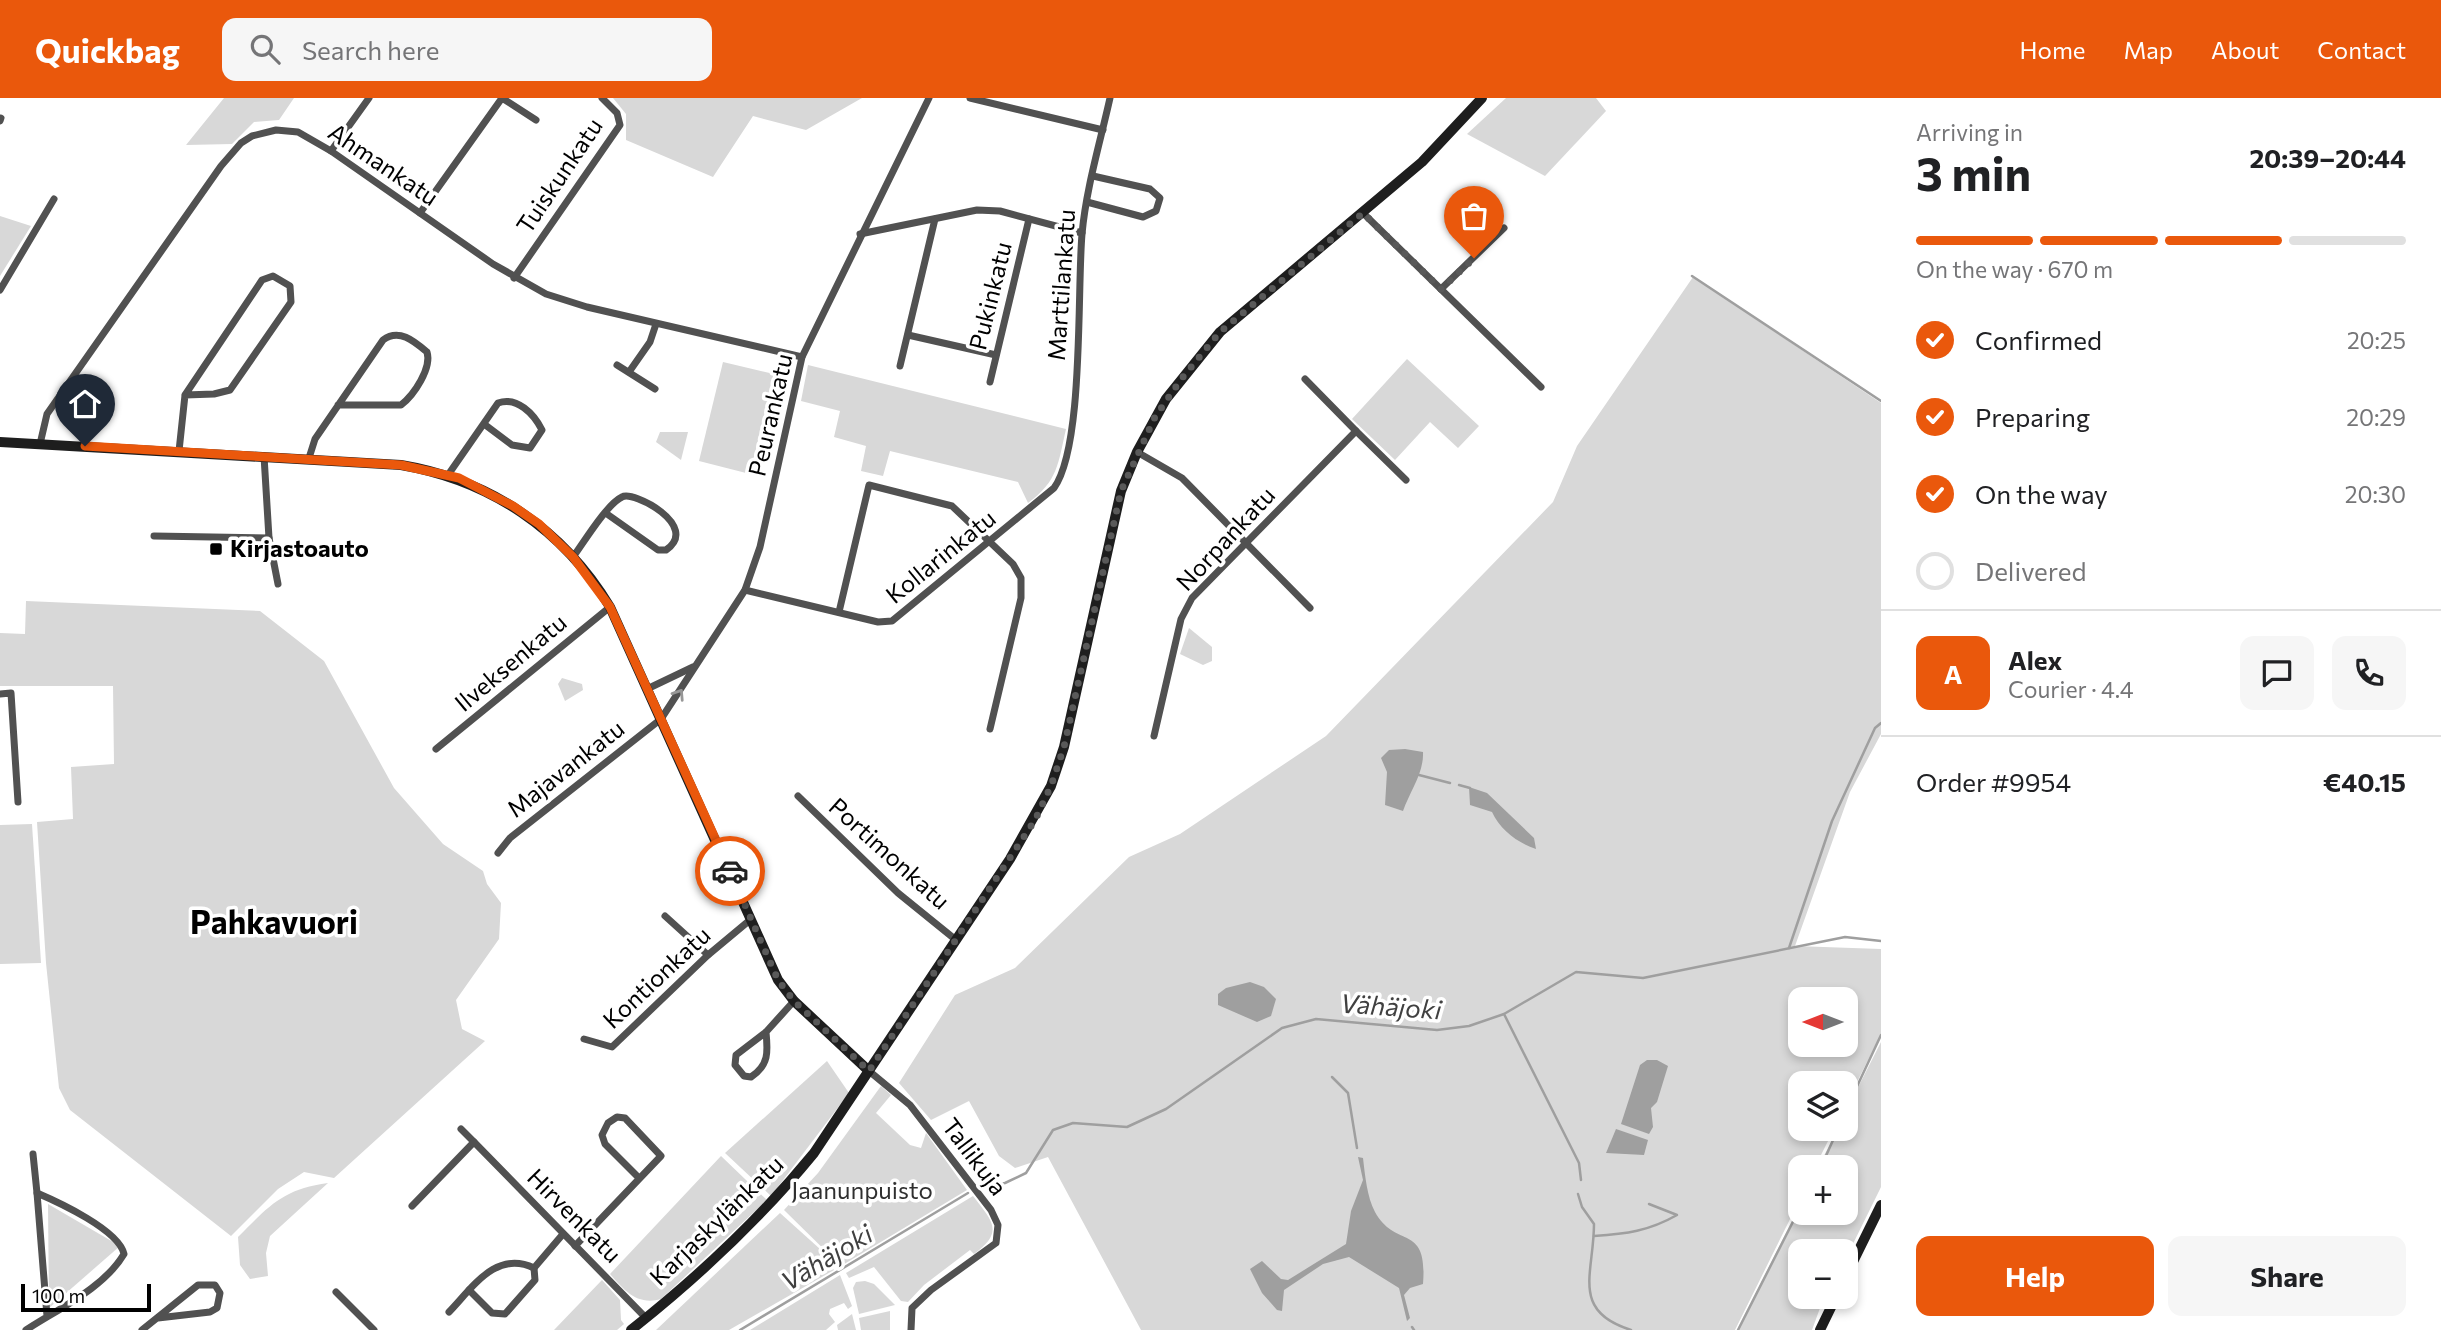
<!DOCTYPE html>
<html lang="en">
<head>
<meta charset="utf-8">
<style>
	body { margin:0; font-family:Commissioner,sans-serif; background:#f6f6f6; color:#202124; height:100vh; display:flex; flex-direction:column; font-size:26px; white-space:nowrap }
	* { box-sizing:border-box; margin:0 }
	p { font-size:23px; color:#757577 }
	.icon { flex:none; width:38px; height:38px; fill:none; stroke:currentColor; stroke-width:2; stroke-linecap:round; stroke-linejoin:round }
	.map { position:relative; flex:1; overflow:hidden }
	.details { display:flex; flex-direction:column; background:#fff; width:560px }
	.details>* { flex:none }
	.needle { width:46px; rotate:270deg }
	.fabs { position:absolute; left:1788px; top:889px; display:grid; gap:14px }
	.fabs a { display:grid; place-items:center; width:70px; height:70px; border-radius:14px; background:#fff; box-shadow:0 4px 10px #0003; font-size:35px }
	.scale { position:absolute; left:21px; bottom:18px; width:130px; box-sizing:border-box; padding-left:7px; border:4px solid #000; border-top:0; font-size:19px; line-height:24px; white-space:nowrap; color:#000; -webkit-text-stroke:5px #fff; paint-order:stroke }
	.pin { position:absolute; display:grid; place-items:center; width:60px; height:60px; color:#fff; margin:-72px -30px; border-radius:50% 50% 50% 0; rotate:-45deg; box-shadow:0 0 7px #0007 }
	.pin .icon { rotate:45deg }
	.courier { position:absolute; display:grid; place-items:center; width:70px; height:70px; margin:-35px; border:5px solid #ea580c; border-radius:50%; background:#fff; color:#222; box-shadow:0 2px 9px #0007 }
	.overview em { font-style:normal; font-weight:700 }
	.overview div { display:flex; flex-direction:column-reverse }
	.overview { display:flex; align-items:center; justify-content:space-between; height:119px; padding:0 35px }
	h1 { font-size:46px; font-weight:700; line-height:52px }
	.bar { display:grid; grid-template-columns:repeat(4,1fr); gap:10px 7px; align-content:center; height:84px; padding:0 35px }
	.bar i { height:9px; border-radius:5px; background:#e0e0e0 }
	.bar .selected { background:#ea580c }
	.bar p { grid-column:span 4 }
	.line { display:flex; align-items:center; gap:18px; padding:0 35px; border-top:2px solid #e0e0e0 }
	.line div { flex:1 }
	.round { display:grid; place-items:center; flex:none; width:74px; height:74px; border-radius:14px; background:#f6f6f6 }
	ol { padding:0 35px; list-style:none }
	li { display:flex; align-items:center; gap:21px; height:77px }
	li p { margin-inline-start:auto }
	li .icon { padding:7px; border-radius:50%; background:#ea580c; color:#fff; stroke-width:4 }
	li:last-child { color:#757577 }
	li i { width:38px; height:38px; border:4px solid #e0e0e0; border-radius:50% }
	.action { display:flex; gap:14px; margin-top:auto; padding:14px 35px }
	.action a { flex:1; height:80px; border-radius:14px; background:#ea580c; color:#fff; font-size:28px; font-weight:700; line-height:80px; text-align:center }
	.action a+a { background:#f6f6f6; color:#202124 }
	header { display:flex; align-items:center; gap:42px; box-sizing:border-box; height:98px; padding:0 35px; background:#ea580c; color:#fff }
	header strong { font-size:33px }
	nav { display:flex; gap:38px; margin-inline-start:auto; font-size:24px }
	.search { width:490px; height:63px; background:#f6f6f6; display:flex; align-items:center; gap:18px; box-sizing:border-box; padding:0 24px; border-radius:14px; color:#757577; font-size:26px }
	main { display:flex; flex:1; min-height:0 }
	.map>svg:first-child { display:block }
	.green { fill:#d8d8d8; fill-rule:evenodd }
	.water { fill:#9f9f9f }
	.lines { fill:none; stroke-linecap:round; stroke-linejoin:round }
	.stream { stroke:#9f9f9f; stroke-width:2.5 }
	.street { stroke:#515151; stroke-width:7 }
	.secondary { stroke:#1e1e1e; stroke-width:10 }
	.oneway { stroke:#979797 }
	.done { stroke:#595959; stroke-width:7; stroke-dasharray:0 12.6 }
	.route { stroke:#ea580c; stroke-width:9 }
	.poi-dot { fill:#000; stroke:#fff; stroke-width:2.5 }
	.labels { text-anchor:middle; stroke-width:7; stroke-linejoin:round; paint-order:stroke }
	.street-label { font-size:24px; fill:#000; stroke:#fff }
	.poi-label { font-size:24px; font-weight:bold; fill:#000; stroke:#fff; text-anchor:start }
	.park-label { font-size:24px; fill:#2f2f2f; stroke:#fff }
	.water-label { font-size:26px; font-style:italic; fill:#404040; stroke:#fff }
	.district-label { font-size:32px; font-weight:bold; fill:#000; stroke:#fff }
</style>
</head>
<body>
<header>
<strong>Quickbag</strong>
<div class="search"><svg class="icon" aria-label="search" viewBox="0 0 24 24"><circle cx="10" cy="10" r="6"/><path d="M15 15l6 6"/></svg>Search here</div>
<nav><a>Home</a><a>Map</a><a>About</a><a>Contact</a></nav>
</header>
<main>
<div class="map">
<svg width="1881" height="1232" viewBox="0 0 1881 1232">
	<rect width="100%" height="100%" fill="#fff"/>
	<g class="green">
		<polygon points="224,0 294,0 279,22 254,24 232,46 186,47"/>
		<polygon points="613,0 862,0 806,32 753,18 713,79 626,42 626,16"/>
		<polygon points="1506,0 1596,0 1606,13 1545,78 1467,36"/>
		<polygon points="0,118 31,128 0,178"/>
		<path d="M1693 179 1881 305V636L1850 694 1795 848 1881 851V936L1846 1006V985H1801V1031H1834L1815 1069H1801V1099L1735 1232H1141L1048 1059 1015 1070 999 1058 969 1003 931 1022 899 985 955 897 1015 870 1129 759 1180 736 1326 638 1553 404 1577 348ZM1801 901H1846V947H1801Z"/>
		<polygon points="1407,261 1479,328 1458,350 1430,324 1395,362 1352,321"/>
		<polygon points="723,264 774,276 750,376 699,363"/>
		<path d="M808 267 1066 331C1058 366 1058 383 1028 405L1018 384 890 353 883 378 861 373 866 348 834 339 840 313 801 303Z"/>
		<polygon points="660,334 688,334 681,362 656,344"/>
		<polygon points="26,503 260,513 324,563 394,690 443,746 483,773 487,786 501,805 499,841 456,902 462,931 485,943 334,1080 304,1074 278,1091 231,1138 70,1012 59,990 46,865 37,724 73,721 71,669 114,666 113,588 0,588 0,535 25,536"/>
		<polygon points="1189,530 1212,549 1212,563 1203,567 1180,556"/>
		<polygon points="562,580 582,586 583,592 565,603 558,586"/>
		<polygon points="32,726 41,865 0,866 0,727"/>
		<polygon points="1881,944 1881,1089 1846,1160 1846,1153 1801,1153 1801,1199 1824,1199 1812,1232 1737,1232 1801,1105 1801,1115 1846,1115 1846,1069 1818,1069 1838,1031 1846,1031 1846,1013"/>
		<polygon points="827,963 849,995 771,1098 725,1055"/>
		<polygon points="881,988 891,997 876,1015 910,1047 921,1050 926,1035 967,1092 841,1168 784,1112 818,1075"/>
		<path d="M721 1058 767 1102 661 1201C637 1208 624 1192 610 1176Z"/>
		<path d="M328 1085 270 1138 266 1155 268 1178 250 1181 240 1167 238 1139C269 1108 283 1091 328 1085Z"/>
		<path d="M973 1098C992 1123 1005 1133 974 1156L970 1152 924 1187 908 1204 901 1203 874 1169 849 1180 846 1175Z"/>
		<polygon points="48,1106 120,1148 49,1210"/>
		<polygon points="780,1115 820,1151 834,1172 729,1232 656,1232"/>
		<polygon points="840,1177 852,1208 848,1211 844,1205 830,1211 829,1216 835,1224 826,1232 750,1232"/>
		<polygon points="602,1182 620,1202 621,1222 624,1226 617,1232 554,1232"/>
		<polygon points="865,1183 874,1186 895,1207 859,1216 853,1190 856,1184"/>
		<polygon points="890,1213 890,1232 861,1232 859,1220"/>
		<polygon points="852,1216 856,1232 838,1232 837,1227"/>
	</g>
	<g class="water">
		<path d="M1405 651 1423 654C1424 675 1410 693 1403 713L1385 707 1387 674 1381 660 1389 652Z"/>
		<path d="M1469 689 1487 695 1534 740 1536 751C1518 745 1500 732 1492 714L1470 707Z"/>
		<polygon points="1250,884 1264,889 1276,901 1271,918 1257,924 1218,907 1218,896 1226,890"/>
		<polygon points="1647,962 1657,962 1668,968 1657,1004 1651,1010 1653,1029 1649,1036 1621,1026 1640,967"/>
		<polygon points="1616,1031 1648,1042 1644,1057 1606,1055"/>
		<path d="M1358 1059 1363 1060C1365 1077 1367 1099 1375 1114 1396 1152 1428 1124 1423 1186L1410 1190 1404 1197 1410 1220 1407 1223 1399 1190 1349 1159 1323 1166 1284 1192 1282 1213 1277 1212 1262 1195 1250 1171 1262 1163 1281 1181 1288 1182 1346 1146 1351 1113 1363 1082Z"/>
	</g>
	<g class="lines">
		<g class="stream">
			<polyline points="1692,178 1881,303"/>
			<polyline points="1419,677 1450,685"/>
			<polyline points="1459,687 1470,690"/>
			<polyline points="1789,850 1832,723 1875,630 1881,625"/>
			<polyline points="1504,916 1579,1065 1581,1082"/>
			<polyline points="1332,979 1348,995 1357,1050"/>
			<polyline points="1846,1012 1881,937"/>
			<polyline points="1821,1069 1838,1031"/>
			<polyline points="981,1090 1005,1085 1026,1075 1053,1032 1073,1025 1127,1029 1166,1011 1282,930 1316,921 1437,932 1469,928 1504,916 1576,874 1643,880 1845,839 1881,843"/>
			<path d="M1578 1096 1582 1109 1594 1126C1594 1175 1570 1213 1631 1232"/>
			<path d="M1594 1138C1626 1136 1649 1133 1677 1117L1649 1106"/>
			<polyline points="1412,1229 1414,1232"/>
			<polyline points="740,1232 968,1095"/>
			<polyline points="1738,1232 1801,1108"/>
		</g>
		<g class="street">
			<polyline points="970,0 1103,32"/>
			<polyline points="0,23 1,20"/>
			<polyline points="331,53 369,0"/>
			<polyline points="1087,104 1143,119 1156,113 1160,100 1150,91 1093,78"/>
			<polyline points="420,115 502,0 536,22"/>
			<polyline points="1363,115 1541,289"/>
			<polyline points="860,136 977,112 1000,113 1082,135"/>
			<polyline points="514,180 620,27 617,15 602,0"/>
			<polyline points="1441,191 1504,130"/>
			<polyline points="0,192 54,101"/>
			<polyline points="908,237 996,257"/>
			<polyline points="617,267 655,291"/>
			<polyline points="900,268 935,121"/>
			<polyline points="629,274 650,244 656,226"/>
			<polyline points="1305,281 1356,333"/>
			<polyline points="990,284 1029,121"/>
			<polyline points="40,346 47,316 221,68 241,45 252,38 276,32 298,34 331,53 493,166 546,196 587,209 802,259"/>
			<polyline points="179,353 185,297 214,296 230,292 291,204 290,188 273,178 262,182 185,297"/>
			<polyline points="1137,354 1182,380 1310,510"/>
			<path d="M309 360 315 341 383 242C399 230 414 243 427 254 432 270 414 297 401 307H338"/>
			<path d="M448 377 498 305C517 298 534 316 542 332L530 350 512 347 484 326"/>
			<polyline points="154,438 269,440 264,358"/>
			<polyline points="269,440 278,486"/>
			<path d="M573 459C584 444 607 406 622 399 633 392 701 428 666 452H658L607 416"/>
			<path d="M745 492 878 524 892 523 1054 390C1084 348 1077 193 1082 136 1086 91 1100 45 1110 0"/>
			<polyline points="839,514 869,387 952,408 1013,466 1021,480 1021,500 990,631"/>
			<polyline points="647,591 693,569"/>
			<polyline points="0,596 11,595 18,704"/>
			<polyline points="1154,638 1181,521 1192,500 1356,333 1406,382"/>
			<polyline points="436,651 610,509"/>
			<polyline points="798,698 898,795 956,842"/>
			<polyline points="498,755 510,740 661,621 745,492 760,449 802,259 929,0"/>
			<polyline points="665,818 708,857"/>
			<path d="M766 934C768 954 769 967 751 979L744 978 735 967 736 957 766 934 794 903"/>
			<polyline points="584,941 612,949 708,857 750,822"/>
			<polyline points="869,973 910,1007 991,1112 998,1127 996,1145 931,1192 912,1210 911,1232"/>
			<polyline points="461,1031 474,1044"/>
			<polyline points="33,1056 37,1095"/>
			<polyline points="412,1108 474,1044 646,1220"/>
			<polyline points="575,1148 661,1058 625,1020 617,1019 608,1025 602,1037 605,1046 639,1080"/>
			<polyline points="469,1192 492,1215 505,1216 535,1182 534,1170"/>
			<polyline points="336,1194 374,1232"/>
			<path d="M449 1214C473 1189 496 1152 534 1170L563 1136"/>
			<path d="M26 1232C58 1211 104 1190 124 1156 119 1132 58 1104 37 1095L47 1218"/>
			<polyline points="142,1232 198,1187 215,1187 220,1195 217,1210 210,1214 158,1220"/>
		</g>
		<g class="secondary">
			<path d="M0 344 401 367C490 382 563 431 610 509L778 882 794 903 869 973"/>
			<polyline points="1846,1178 1881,1107"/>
			<path d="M631 1232C698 1179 760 1121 814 1055L1010 761 1051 688 1064 649 1121 393 1137 354 1166 301 1220 234 1422 64 1482 0"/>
			<polyline points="1820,1232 1836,1199"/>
		</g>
	</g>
	<defs><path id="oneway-chevron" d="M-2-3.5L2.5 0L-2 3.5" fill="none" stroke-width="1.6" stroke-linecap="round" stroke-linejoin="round" transform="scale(1.75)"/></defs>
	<use class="oneway" href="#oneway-chevron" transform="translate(679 596) rotate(-57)"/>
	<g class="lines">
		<polyline class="done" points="730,773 778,882 794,903 869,973 1035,722 1051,688 1064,649 1121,393 1155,319 1182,280 1220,234 1363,115 1441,191 1474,160"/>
		<polyline class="route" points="85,348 401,367 459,380 513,408 539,426 573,459 610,509 730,773"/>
	</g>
	<rect class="poi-dot" x="209" y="444" width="14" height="14" rx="3.5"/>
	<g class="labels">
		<g class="street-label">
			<text transform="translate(383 67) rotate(34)" y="8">Ahmankatu</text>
			<text transform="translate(560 78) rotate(-56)" y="8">Tuiskunkatu</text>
			<text transform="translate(1062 187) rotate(-86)" y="8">Marttilankatu</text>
			<text transform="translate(991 198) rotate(-76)" y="8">Pukinkatu</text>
			<text transform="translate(771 317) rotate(-77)" y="8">Peurankatu</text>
			<text transform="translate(1226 441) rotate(-47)" y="8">Norpankatu</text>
			<text transform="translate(941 459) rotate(-39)" y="8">Kollarinkatu</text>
			<text transform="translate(511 565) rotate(-40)" y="8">Ilveksenkatu</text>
			<text transform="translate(566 671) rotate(-38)" y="8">Majavankatu</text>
			<text transform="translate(889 756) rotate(42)" y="8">Portimonkatu</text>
			<text transform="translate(657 880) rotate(-43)" y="8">Kontionkatu</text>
			<text transform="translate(974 1059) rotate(53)" y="8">Tallikuja</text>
			<text transform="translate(574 1118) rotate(45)" y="8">Hirvenkatu</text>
			<text transform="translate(717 1123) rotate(-44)" y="8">Karjaskylänkatu</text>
		</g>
		<g class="poi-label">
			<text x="230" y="459">Kirjastoauto</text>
		</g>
		<g class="park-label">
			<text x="862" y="1101">Jaanunpuisto</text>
		</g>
		<g class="water-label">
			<text transform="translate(1391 909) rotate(4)" y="9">Vähäjoki</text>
			<text transform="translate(827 1160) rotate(-31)" y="9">Vähäjoki</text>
		</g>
		<g class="district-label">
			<text x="274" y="836">Pahkavuori</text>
		</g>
	</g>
</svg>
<div class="fabs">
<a><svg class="needle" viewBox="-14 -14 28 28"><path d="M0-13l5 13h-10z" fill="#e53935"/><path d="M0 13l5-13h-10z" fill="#757577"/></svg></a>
<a><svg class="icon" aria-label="layers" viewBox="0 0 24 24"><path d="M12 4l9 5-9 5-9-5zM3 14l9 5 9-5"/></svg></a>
<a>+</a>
<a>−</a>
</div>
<div class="scale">100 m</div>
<div class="pin" style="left:1474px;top:160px;background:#ea580c"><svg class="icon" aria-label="bag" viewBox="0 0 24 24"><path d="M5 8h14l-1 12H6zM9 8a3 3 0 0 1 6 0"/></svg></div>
<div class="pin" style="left:85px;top:348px;background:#1f2937"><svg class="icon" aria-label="home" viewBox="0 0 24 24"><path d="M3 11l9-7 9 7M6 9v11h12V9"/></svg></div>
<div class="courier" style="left:730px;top:773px"><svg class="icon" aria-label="car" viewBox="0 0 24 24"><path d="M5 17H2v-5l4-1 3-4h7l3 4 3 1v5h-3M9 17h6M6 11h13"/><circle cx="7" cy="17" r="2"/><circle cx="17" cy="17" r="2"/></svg></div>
</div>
<section class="details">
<div class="overview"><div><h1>3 min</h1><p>Arriving in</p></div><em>20:39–20:44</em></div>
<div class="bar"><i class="selected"></i><i class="selected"></i><i class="selected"></i><i></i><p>On the way · 670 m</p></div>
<ol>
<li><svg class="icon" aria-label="check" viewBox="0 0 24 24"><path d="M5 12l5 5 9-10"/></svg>Confirmed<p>20:25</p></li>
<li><svg class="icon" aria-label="check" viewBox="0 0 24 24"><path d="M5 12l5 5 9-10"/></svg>Preparing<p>20:29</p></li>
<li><svg class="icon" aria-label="check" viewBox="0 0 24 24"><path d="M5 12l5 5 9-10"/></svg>On the way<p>20:30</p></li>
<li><i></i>Delivered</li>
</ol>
<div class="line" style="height:126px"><b class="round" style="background:#ea580c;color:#fff">A</b><div><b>Alex</b><p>Courier · 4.4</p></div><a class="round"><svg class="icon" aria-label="chat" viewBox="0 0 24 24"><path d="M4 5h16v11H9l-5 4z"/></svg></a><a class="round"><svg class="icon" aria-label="phone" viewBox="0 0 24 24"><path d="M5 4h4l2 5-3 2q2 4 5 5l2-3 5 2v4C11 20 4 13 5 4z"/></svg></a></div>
<div class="line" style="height:91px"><div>Order #9954</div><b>€40.15</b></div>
<div class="action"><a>Help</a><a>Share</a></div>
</section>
</main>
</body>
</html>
